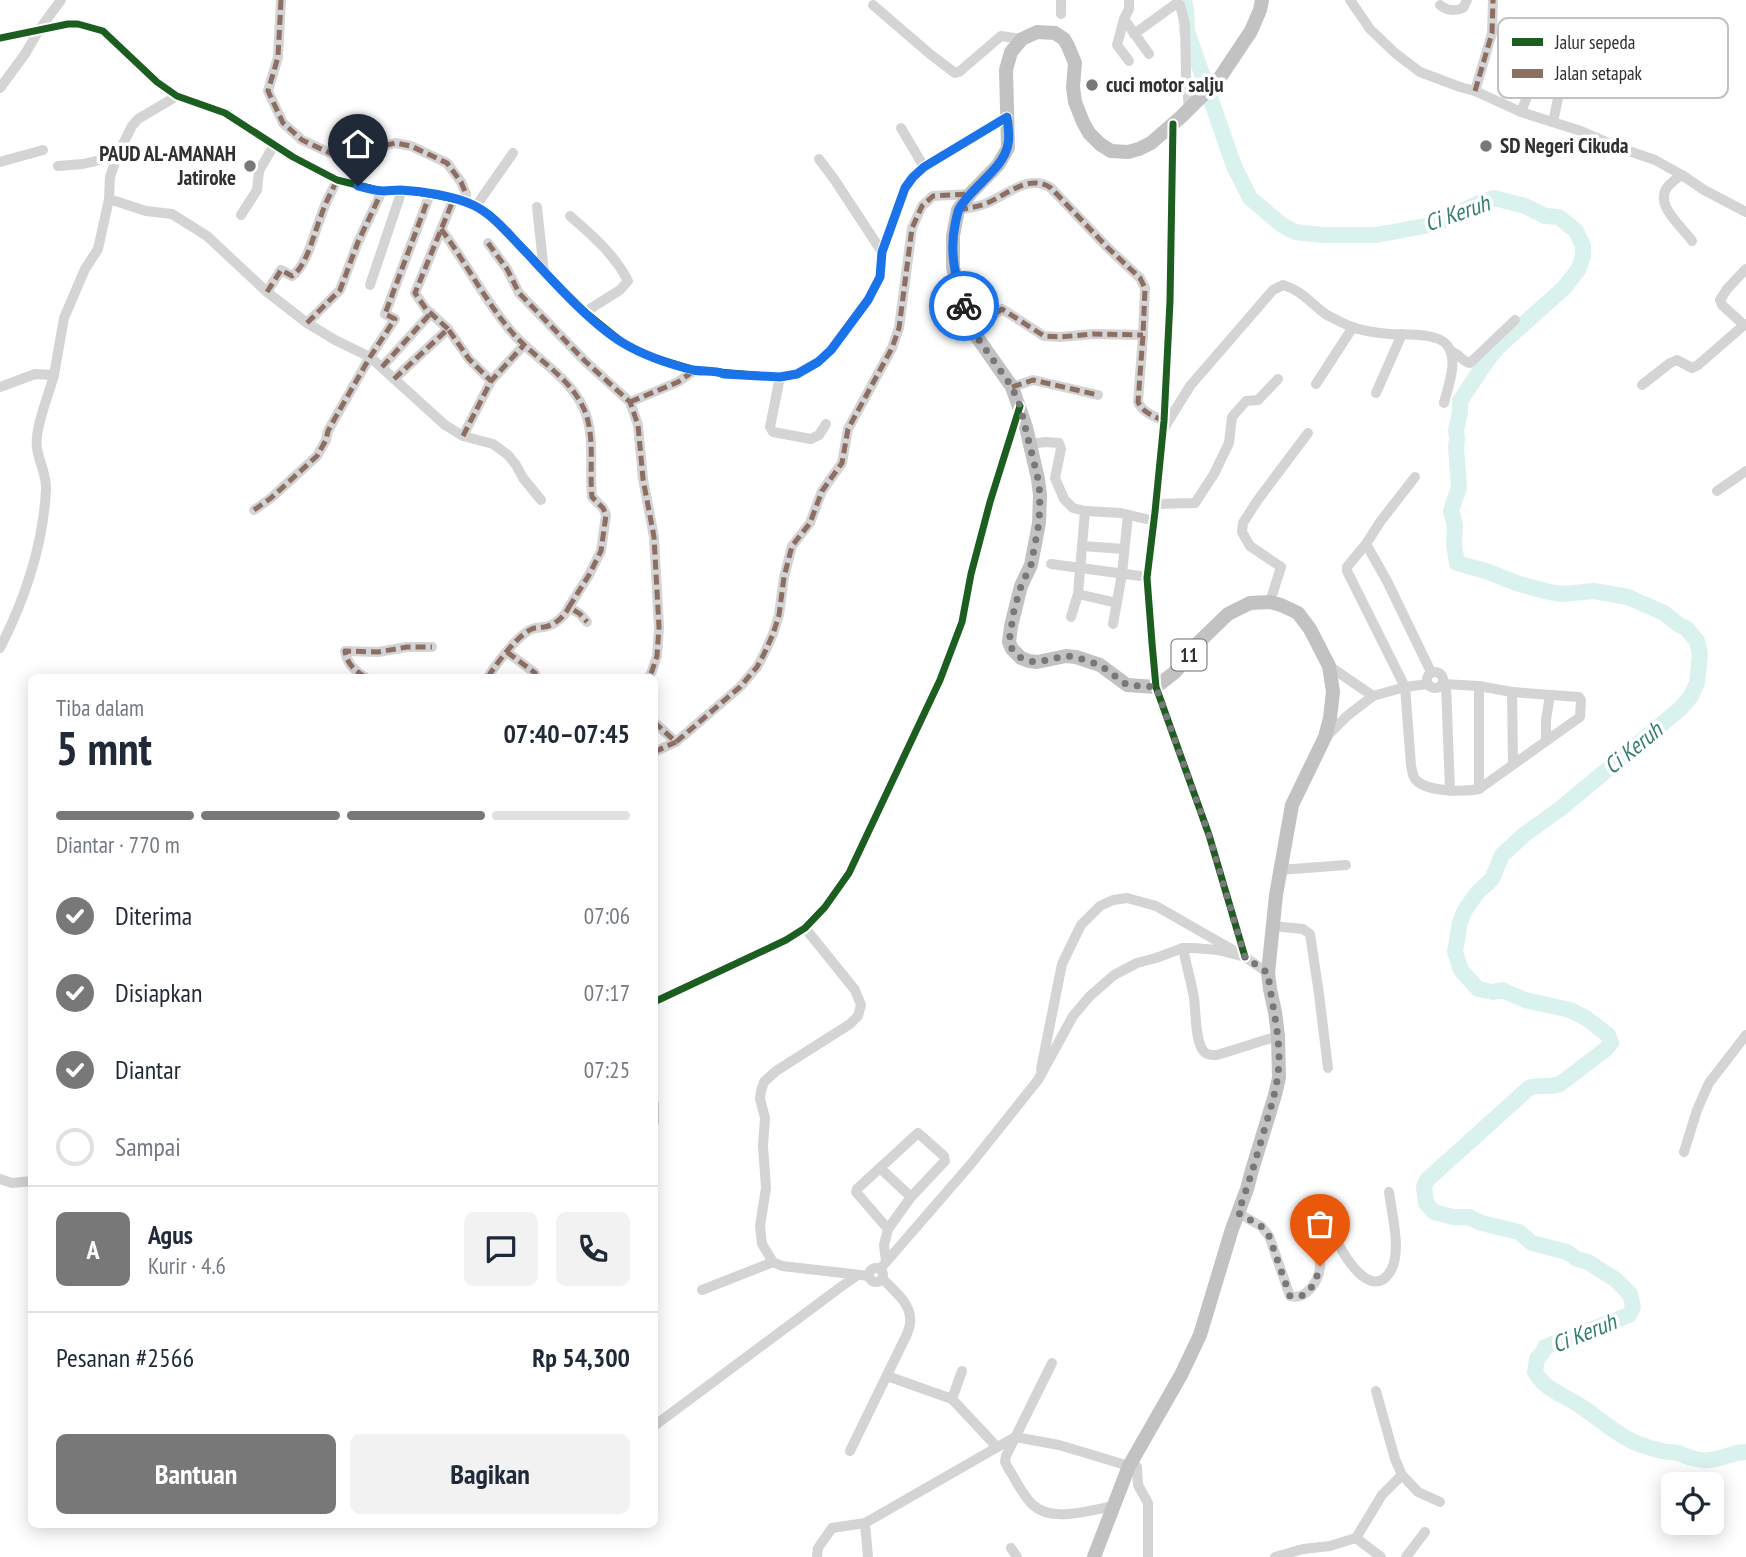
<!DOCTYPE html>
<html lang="id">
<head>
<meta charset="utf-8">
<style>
	body { margin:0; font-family:"PT Sans Narrow",sans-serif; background:#f2f2f3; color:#1f2937; height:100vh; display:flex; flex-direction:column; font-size:26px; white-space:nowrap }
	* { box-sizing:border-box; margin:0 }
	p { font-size:23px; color:#747a83 }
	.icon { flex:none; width:38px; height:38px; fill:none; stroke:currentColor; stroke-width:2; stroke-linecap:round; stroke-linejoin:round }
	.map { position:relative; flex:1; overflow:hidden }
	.panel { position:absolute; left:28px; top:674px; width:630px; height:854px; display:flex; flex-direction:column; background:#fff; border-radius:10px; box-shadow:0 4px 18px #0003 }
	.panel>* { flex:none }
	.controls { position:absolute; left:1661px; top:1472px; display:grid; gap:14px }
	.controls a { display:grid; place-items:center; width:63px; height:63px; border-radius:10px; background:#fff; box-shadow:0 4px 18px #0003; font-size:35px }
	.pin { position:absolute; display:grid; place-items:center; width:60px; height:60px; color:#fff; margin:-72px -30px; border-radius:50% 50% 50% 0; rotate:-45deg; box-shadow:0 0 7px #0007 }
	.pin .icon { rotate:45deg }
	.courier { position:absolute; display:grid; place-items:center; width:70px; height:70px; margin:-35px; border:5px solid #1a73e8; border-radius:50%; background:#fff; color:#222; box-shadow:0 2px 9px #0007 }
	.headline em { font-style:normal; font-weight:600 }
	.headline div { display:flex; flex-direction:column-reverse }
	.headline { display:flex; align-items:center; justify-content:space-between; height:119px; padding:0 28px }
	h1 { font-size:46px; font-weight:600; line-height:52px }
	.bar { display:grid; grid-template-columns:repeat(4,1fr); gap:10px 7px; align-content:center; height:84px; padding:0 28px }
	.bar i { height:9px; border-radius:5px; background:#e0e1e3 }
	.bar .selected { background:#787878 }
	.bar p { grid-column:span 4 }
	.line { display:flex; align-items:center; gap:18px; padding:0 28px; border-top:2px solid #e0e1e3 }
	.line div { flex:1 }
	.round { display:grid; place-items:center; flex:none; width:74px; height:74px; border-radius:10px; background:#f2f2f3 }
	ol { padding:0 28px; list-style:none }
	li { display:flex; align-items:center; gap:21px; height:77px }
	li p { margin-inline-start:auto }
	li .icon { padding:7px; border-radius:50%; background:#787878; color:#fff; stroke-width:4 }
	li:last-child { color:#747a83 }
	li i { width:38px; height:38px; border:4px solid #e0e1e3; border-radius:50% }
	.action { display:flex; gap:14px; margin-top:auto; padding:14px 28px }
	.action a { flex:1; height:80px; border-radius:10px; background:#787878; color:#fff; font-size:28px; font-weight:600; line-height:80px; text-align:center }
	.action a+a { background:#f2f2f3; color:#1f2937 }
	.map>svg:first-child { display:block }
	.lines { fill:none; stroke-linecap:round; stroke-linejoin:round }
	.river { stroke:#daf2ed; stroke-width:16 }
	.minor { stroke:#d4d4d4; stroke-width:10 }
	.highway { stroke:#c2c2c2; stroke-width:14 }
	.quiet { stroke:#8d6e63; stroke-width:5; stroke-dasharray:10 5; stroke-linecap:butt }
	.cycleway-casing { stroke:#fff; stroke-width:11 }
	.cycleway { stroke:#1b5e20; stroke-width:7 }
	.done { stroke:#787878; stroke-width:7; stroke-dasharray:0 12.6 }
	.route { stroke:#1a73e8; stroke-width:9 }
	.poi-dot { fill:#787878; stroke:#fff; stroke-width:2.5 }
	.labels { text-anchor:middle; stroke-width:7; stroke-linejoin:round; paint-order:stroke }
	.shield { fill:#fff; stroke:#6e6e6e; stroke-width:2 }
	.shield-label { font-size:19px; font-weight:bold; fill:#303030 }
	.poi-label { font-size:21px; font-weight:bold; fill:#303030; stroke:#fff; text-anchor:start }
	.water-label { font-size:23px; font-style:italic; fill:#367f6f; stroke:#fff }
	.key { fill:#fff; stroke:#c1c1c1; stroke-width:2 }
	.key-label { font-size:19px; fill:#303030 }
</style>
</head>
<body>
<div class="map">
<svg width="1746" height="1557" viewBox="0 0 1746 1557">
	<rect width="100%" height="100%" fill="#fff"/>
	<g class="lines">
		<path class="river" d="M1184 0 1186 10 1187 31 1234 166 1250 198 1282 225 1295 232 1323 235H1376L1436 224 1481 202 1494 198 1525 206 1545 216 1559 217 1576 231 1583 246V256L1578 270 1564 288 1498 347 1486 362 1460 401V412L1456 430 1457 438 1456 448 1459 487 1451 511 1455 525 1454 545 1457 563 1486 571 1519 584 1549 592 1562 594 1594 591 1628 597 1664 613 1679 625 1686 628 1697 641 1700 654 1697 683 1691 696 1680 709 1560 809 1525 834 1502 855 1492 879 1477 893 1465 910 1460 922 1455 952 1461 970 1478 989 1493 992 1502 990 1525 1000 1570 1010 1586 1018 1600 1029 1608 1035 1611 1043 1606 1049 1560 1084C1548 1089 1541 1083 1529 1088L1427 1180 1424 1187 1426 1203 1434 1212 1453 1217H1469L1481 1223 1519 1232 1532 1243 1567 1252 1577 1259 1588 1262 1616 1280 1630 1294 1633 1307 1629 1315 1545 1347 1543 1352 1537 1359 1535 1372C1546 1391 1565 1395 1582 1407 1600 1419 1615 1434 1636 1443 1644 1446 1653 1449 1662 1451 1667 1452 1673 1452 1678 1453 1688 1457 1698 1461 1709 1460 1722 1459 1733 1452 1746 1452"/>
		<g class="minor">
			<polyline points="281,0 278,57 268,91 283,123 302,140 330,153 357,153 395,143 411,146 447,163 461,182 466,194 465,201"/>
			<polyline points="1061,0 1061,14"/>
			<polyline points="1129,0 1129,9 1124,19 1149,54"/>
			<polyline points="1350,0 1370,29 1395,53 1420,72 1460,87 1475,91 1521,112 1581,131 1623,149 1655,160 1682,175 1704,190 1746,212"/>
			<polyline points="873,5 930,54 955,73 959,72 1001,36 1022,39"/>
			<path d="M1440 5C1447 11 1456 11 1463 8L1467 0"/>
			<polyline points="1124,19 1117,45 1129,61"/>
			<polyline points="1134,34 1177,3 1180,5 1185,24 1186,74 1189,109"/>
			<polyline points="0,38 68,24 78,24 103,31 157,82 177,96 225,113 293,157 337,180 382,191 402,190 430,194 465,201 476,206 489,214 544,272 585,312 622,342 646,355 695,370 780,377 797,374 818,362 831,350 868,300 880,277 882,252 905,188 913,177 924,167 1007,117"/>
			<polyline points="0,88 25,54 39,30 61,0"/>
			<polyline points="1475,91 1492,33 1493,0"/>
			<polyline points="1521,112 1541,61"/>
			<polyline points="1553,122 1564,70"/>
			<polyline points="1173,124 1170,301 1164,421 1155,512 1147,578 1152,643 1156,687 1209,835 1245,957"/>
			<polyline points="901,128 924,167"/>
			<polyline points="819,159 834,179 882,252"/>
			<polyline points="0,162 43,150"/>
			<polyline points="58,166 83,164 117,156"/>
			<path d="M1682 175C1677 178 1672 182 1668 186 1653 205 1682 226 1692 241"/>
			<polyline points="109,199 146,211 172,214 207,236 267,292 307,323 335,340 370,357 445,425 463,436 493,444 508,455 516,465 523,478 541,500"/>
			<polyline points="476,206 513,153"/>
			<polyline points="537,207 544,272"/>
			<path d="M958 210C968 208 978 207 987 203 1007 195 1029 173 1051 188L1107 247 1140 278 1145 288 1143 335 1138 402C1143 413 1154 416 1164 421"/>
			<polyline points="241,215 257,190 259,171 274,145"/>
			<path d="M570 216C592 235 615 255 628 281L620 290 585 312"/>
			<path d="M441 229C465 261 484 299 510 330 532 357 568 375 583 407 596 434 589 468 592 497L603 508 606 515 601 551 589 575 569 607 580 614 587 622"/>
			<polyline points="488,243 507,269 519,293 585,361 630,402 638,425 643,479 654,537 659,627 657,656 652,671 649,677"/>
			<polyline points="1746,269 1727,289 1720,300 1722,305 1744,325 1746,324"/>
			<polyline points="370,285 402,190"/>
			<path d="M267 292 281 270 292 276C307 266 314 233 321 216 325 203 332 191 337 180"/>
			<polyline points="307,323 340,290 358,242 382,191"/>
			<polyline points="448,329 426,309 415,293 454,198"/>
			<polyline points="972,330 1002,309 1044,336 1060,337 1093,334 1143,335"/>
			<path d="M1451 351C1458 353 1463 362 1470 363L1515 320"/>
			<polyline points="382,367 431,313"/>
			<polyline points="780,377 770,427 773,432 811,439 819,435 826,424"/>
			<polyline points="394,379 448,329 469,359 491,381"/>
			<polyline points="1316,384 1353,327"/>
			<polyline points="1642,385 1670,363 1677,360 1692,368 1698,365 1744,325"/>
			<polyline points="0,387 35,374 54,375 64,318 85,269 98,249 109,199 110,177 117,156 132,126 138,119 177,96"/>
			<polyline points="1012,387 1033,380 1098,395"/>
			<polyline points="1376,393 1402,334"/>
			<polyline points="630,402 678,382 695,370"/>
			<path d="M1164 428 1190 386 1273 290 1283 285C1303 291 1311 304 1327 315 1335 319 1344 324 1352 327 1363 331 1377 333 1389 334 1404 335 1437 332 1447 345 1459 360 1448 386 1444 403"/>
			<polyline points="463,436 491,381 523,346"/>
			<polyline points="1030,444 1045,442 1059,443 1061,449 1055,478 1064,499 1073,508 1085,511 1121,513 1146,519"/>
			<path d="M1415 477 1380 522 1366 544 1347 567V571L1405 687 1411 765C1412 771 1413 778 1417 781 1429 792 1464 792 1479 789L1580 717 1581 700 1579 697 1512 692 1479 686 1443 684"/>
			<polyline points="1717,491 1746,471"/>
			<polyline points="1156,504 1195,503 1214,474 1229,443 1232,417 1246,401 1258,400 1278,379"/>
			<polyline points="254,510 271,498 317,456 326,440 328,431 334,420 370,357 395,319 385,314 430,194"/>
			<polyline points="1366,544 1387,581 1431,672"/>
			<polyline points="1082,546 1124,549"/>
			<polyline points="1051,564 1140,576"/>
			<polyline points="1078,594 1117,603"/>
			<polyline points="1270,602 1281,567 1250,546 1242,532 1243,523 1257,501 1308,433"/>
			<polyline points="1071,617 1078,594 1085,511"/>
			<polyline points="1113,624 1122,574 1128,515"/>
			<path d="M0 648C25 599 43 545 46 490 47 475 39 463 37 448 34 430 49 394 54 375"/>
			<polyline points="507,652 535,673 536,677"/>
			<polyline points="1329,666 1373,696 1405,687 1428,684"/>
			<circle cx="1435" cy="680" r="8"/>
			<path d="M365 677C355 671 347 664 345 651L378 652 407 647H432"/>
			<path d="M488 677C496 664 515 639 528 631 534 627 537 628 544 627 554 626 565 616 569 607"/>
			<polyline points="1446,684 1450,791"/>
			<polyline points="1479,686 1479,789"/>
			<polyline points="1512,692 1513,763"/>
			<polyline points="654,722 676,742 740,687 757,667 764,654 773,634 779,615 784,577 792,546 810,523 822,491 842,463 848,429 892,348 899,328 912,228 922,206 933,196 970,194"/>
			<polyline points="1326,737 1347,716 1373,696"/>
			<polyline points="1546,741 1546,720 1550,695"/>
			<polyline points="654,752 676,742"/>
			<polyline points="1280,870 1346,865"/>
			<polyline points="1272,926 1303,929 1310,934 1319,994 1328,1068"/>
			<polyline points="805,928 855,990 861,1005 858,1016 850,1024 776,1071 764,1082 761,1091 760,1099 765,1118 763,1146 766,1188 760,1226 762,1244 773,1262 782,1266 869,1276"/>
			<path d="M1183 948C1186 964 1191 981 1194 998 1196 1012 1195 1037 1202 1049 1205 1055 1211 1055 1217 1055L1278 1036"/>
			<polyline points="654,1002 786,940 805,928 825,907 849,873 940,680 962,622 971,574 990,502 1019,410"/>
			<polyline points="1041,1069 1062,964 1081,925 1100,906 1113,900 1127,898 1156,906 1233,950"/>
			<polyline points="654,1104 654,1123"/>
			<polyline points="1684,1152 1697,1110 1709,1083 1746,1035"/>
			<polyline points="880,1168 911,1197"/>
			<polyline points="0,1179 12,1183 32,1181"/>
			<path d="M1238 1213 1261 1226 1269 1236 1290 1296C1306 1301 1320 1280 1320 1265 1320 1254 1315 1243 1313 1232 1312 1225 1313 1217 1313 1210L1318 1205C1323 1207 1326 1210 1329 1216 1332 1220 1331 1226 1333 1231 1338 1247 1366 1298 1387 1276 1404 1258 1392 1216 1389 1192"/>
			<polyline points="886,1261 884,1245 888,1229 911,1197 945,1161 944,1156 918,1133 857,1189 856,1192 888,1229"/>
			<circle cx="876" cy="1275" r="7"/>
			<polyline points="880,1269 971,1164 1038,1080 1073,1016 1090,996 1114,975 1137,963 1156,958 1183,948 1193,948 1218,950 1245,957 1268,973"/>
			<polyline points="702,1290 773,1262"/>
			<path d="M1052 1363 1006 1456 1005 1462 1008 1468C1016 1480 1023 1496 1033 1505 1052 1523 1091 1510 1114 1506"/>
			<polyline points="962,1371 952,1399 997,1447"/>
			<polyline points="887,1376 952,1399"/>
			<polyline points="654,1426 842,1286 858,1275"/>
			<path d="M850 1451 907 1334C909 1329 911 1323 910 1317 909 1302 892 1289 883 1279"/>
			<polyline points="1131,1461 1137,1467 1138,1485 1148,1503 1148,1557"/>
			<polyline points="1402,1475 1418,1492 1440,1502"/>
			<polyline points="1356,1538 1381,1557"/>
			<polyline points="1011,1548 1017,1557"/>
			<polyline points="817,1557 818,1548 832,1528 865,1523"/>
			<polyline points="868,1557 865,1523 1015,1437 1059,1445 1129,1466"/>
			<polyline points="1275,1557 1303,1549 1330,1546 1356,1538 1382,1495 1402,1475 1395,1459 1376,1391"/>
			<polyline points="1406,1557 1425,1532"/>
		</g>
		<polyline class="highway" points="1094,1557 1129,1466 1181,1375 1200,1335 1232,1229 1247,1189 1252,1170 1275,1095 1279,1078 1278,1036 1275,1012 1270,989 1268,973 1276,895 1292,805 1325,737 1330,718 1333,692 1329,666 1310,629 1298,613 1281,605 1270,602 1250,603 1228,614 1200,641 1175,672 1156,687 1127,685 1100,665 1076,657 1066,656 1037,662 1029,661 1021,658 1012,649 1009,642 1011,626 1021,586 1031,565 1039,523 1040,495 1038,479 1026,427 1012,387 972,330 953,268 953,236 958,210 970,194 998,165 1008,148 1006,70 1011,52 1022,39 1037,32 1055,33 1064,39 1068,46 1075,63 1073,87 1075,102 1083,122 1089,133 1100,144 1111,151 1128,152 1139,149 1151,143 1182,116 1219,79 1251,31 1260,10 1262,0"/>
		<g class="quiet">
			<polyline points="281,0 278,57 268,91 283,123 302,140 330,153 357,153 395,143 411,146 447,163 461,182 466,194 465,201"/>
			<polyline points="1475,91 1492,33 1493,0"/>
			<path d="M958 210C968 208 978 207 987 203 1007 195 1029 173 1051 188L1107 247 1140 278 1145 288 1143 335 1138 402C1143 413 1154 416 1164 421"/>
			<path d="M441 229C465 261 484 299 510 330 532 357 568 375 583 407 596 434 589 468 592 497L603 508 606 515 601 551 589 575 569 607 580 614 587 622"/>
			<polyline points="488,243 507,269 519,293 585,361 630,402 638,425 643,479 654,537 659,627 657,656 652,671 649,677"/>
			<path d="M267 292 281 270 292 276C307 266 314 233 321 216 325 203 332 191 337 180"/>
			<polyline points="307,323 340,290 358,242 382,191"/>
			<polyline points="448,329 426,309 415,293 454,198"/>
			<polyline points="972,330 1002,309 1044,336 1060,337 1093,334 1143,335"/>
			<polyline points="382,367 431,313"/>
			<polyline points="394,379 448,329 469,359 491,381"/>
			<polyline points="1012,387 1033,380 1098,395"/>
			<polyline points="630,402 678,382 695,370"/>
			<polyline points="463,436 491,381 523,346"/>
			<polyline points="254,510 271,498 317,456 326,440 328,431 334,420 370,357 395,319 385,314 430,194"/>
			<polyline points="507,652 535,673 536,677"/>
			<path d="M365 677C355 671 347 664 345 651L378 652 407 647H432"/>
			<path d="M488 677C496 664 515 639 528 631 534 627 537 628 544 627 554 626 565 616 569 607"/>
			<polyline points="654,722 676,742 740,687 757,667 764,654 773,634 779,615 784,577 792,546 810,523 822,491 842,463 848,429 892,348 899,328 912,228 922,206 933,196 970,194"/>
			<polyline points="654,752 676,742"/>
		</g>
		<g class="cycleway-casing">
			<g id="cycleway">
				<polyline points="0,38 68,24 78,24 103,31 157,82 177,96 225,113 293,157 337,180 382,191 402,190 430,194 465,201 476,206 489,214 544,272 585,312 622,342 646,355 695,370 780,377 797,374 818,362 831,350 868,300 880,277 882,252 905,188 913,177 924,167 1007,117"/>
				<polyline points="1173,124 1170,301 1164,421 1155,512 1147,578 1152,643 1156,687 1209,835 1245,957"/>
				<polyline points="654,1002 786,940 805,928 825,907 849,873 940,680 962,622 971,574 990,502 1020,406"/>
			</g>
		</g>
		<use href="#cycleway" class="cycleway"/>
	</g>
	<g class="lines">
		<path class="done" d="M964 306 972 330 1012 387 1020 406 1038 479 1040 495 1039 523 1031 565 1021 586 1014 610 1009 642 1012 649 1021 658 1029 661 1037 662 1066 656 1076 657 1100 665 1127 685 1156 687 1209 835 1245 957 1268 973C1271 1001 1279 1029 1279 1058 1279 1084 1271 1106 1264 1131 1256 1159 1248 1186 1238 1213L1261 1226 1269 1236 1290 1296C1309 1301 1316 1281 1320 1266"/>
		<path class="route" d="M358 186C366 188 375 191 384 191 389 191 394 190 400 190 421 191 454 196 473 205 494 215 509 235 525 251 552 280 589 322 623 343 643 355 669 364 693 370 703 372 714 370 724 374L780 377 797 374 818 362 831 350 868 300 880 277 882 252 905 188 913 177 924 167 1007 117C1008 126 1010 136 1008 144 1004 169 971 187 959 209 957 214 956 220 955 225 949 253 956 279 964 306"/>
	</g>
	<g class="poi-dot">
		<circle cx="1092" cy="85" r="7"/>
		<circle cx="1486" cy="146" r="7"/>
		<circle cx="250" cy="166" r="7"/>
	</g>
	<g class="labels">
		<rect class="shield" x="1171.5" y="639.5" width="35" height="31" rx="5"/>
		<g class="shield-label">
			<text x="1189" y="662">11</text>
		</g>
		<g class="poi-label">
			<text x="1106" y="92">cuci motor salju</text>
			<text x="1500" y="153">SD Negeri Cikuda</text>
			<text x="236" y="161" text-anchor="end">PAUD AL-AMANAH<tspan x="236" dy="24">Jatiroke</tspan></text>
		</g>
		<g class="water-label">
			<text transform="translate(1457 213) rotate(-19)" y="8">Ci Keruh</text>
			<text transform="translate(1633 748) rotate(-39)" y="8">Ci Keruh</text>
			<text transform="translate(1584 1333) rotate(-22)" y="8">Ci Keruh</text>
		</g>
	</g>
	<rect x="1498" y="18" width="230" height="80" rx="10" class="key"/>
	<rect x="1512" y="38" width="31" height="8" fill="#1b5e20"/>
	<rect x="1512" y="69" width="31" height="9" fill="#8d6e63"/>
	<g class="key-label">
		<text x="1555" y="49">Jalur sepeda</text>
		<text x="1555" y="80">Jalan setapak</text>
	</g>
</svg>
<div class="controls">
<a><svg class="icon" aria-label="locate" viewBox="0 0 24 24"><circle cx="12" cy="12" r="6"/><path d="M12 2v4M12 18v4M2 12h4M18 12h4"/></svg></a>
</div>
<div class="pin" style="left:1320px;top:1266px;background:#ea580c"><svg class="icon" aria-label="bag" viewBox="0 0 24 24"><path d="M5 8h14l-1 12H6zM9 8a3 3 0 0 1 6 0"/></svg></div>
<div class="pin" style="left:358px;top:186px;background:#1f2937"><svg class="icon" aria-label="home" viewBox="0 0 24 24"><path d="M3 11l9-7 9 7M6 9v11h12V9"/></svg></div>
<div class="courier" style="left:964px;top:306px"><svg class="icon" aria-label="bike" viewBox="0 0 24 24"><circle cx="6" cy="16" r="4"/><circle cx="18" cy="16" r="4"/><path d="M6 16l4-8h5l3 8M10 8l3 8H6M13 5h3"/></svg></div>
<section class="panel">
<div class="headline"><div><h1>5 mnt</h1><p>Tiba dalam</p></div><em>07:40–07:45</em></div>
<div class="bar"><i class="selected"></i><i class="selected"></i><i class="selected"></i><i></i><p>Diantar · 770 m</p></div>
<ol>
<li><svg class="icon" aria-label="check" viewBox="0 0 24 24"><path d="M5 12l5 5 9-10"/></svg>Diterima<p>07:06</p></li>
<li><svg class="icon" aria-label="check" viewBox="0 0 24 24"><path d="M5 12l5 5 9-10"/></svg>Disiapkan<p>07:17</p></li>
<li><svg class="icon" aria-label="check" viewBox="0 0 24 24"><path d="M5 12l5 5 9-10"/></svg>Diantar<p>07:25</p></li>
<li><i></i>Sampai</li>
</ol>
<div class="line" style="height:126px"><b class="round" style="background:#787878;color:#fff">A</b><div><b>Agus</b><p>Kurir · 4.6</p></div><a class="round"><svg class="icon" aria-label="chat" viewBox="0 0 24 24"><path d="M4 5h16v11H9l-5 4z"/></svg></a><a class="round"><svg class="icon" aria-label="phone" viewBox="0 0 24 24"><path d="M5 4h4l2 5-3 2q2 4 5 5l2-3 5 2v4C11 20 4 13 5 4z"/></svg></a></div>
<div class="line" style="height:91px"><div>Pesanan #2566</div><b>Rp 54,300</b></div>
<div class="action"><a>Bantuan</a><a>Bagikan</a></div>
</section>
</div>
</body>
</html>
